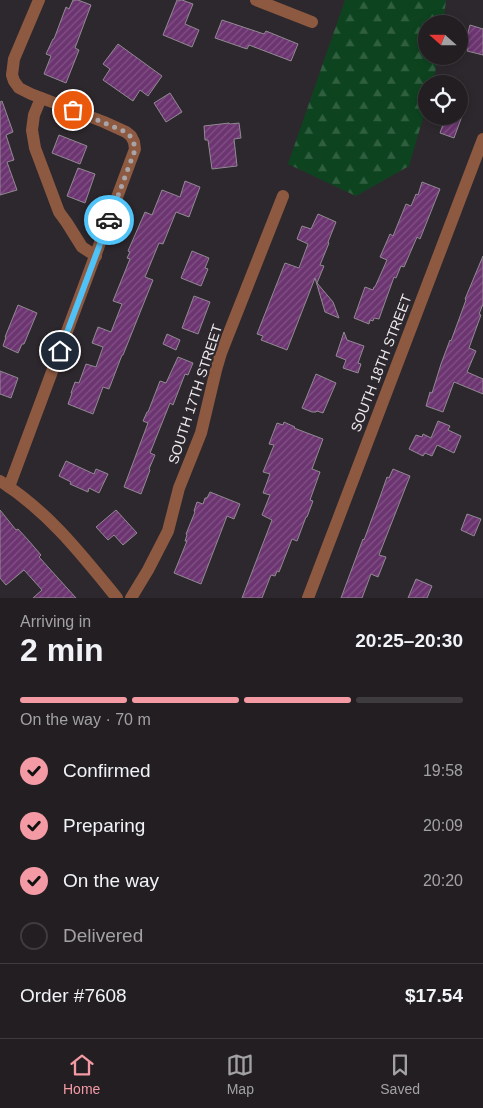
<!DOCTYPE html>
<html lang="en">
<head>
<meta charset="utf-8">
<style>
	body { margin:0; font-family:Arial,sans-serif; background:#2a272a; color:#f1f3f6; height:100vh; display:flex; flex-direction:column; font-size:19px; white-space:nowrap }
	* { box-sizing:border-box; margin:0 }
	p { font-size:16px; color:#a2a2a5 }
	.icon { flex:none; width:28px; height:28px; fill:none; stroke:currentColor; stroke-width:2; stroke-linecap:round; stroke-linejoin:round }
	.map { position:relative; height:598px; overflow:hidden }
	.side { display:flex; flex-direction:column; background:#221e22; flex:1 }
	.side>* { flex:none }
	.needle { width:32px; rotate:291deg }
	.controls { position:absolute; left:418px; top:15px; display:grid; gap:10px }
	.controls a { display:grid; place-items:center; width:50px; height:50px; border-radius:50%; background:#221e22; box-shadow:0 2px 8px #0003,0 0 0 1px #3f3c40; font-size:25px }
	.pin { position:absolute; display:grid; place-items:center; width:42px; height:42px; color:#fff; margin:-21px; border:2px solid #fff; border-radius:50%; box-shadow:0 1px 5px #0007 }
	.courier { position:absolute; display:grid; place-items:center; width:50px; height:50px; margin:-25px; border:4px solid #4fc3f7; border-radius:50%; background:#fff; color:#222; box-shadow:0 1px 6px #0007 }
	.summary em { font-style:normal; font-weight:800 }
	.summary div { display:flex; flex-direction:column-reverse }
	.summary { display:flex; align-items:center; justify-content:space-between; height:85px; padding:0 20px }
	h1 { font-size:32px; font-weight:800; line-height:38px }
	.bar { display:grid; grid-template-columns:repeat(4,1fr); gap:8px 5px; align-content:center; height:60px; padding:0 20px }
	.bar i { height:6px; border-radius:4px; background:#3f3c40 }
	.bar .selected { background:#f49aa4 }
	.bar p { grid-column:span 4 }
	.line { display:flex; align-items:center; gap:12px; padding:0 20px; border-top:1px solid #3f3c40 }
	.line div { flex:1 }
	ol { padding:0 20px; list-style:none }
	li { display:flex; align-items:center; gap:15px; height:55px }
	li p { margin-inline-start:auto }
	li .icon { padding:5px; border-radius:50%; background:#f49aa4; color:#111; stroke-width:4 }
	li:last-child { color:#a2a2a5 }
	li i { width:28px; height:28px; border:2px solid #3f3c40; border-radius:50% }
	.dock { display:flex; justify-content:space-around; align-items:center; height:70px; border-top:1px solid #3f3c40; background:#221e22; font-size:14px; color:#a2a2a5 }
	.dock a { display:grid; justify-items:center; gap:2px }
	.dock .selected { color:#f49aa4 }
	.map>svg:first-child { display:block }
	.forest { fill:url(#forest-firs) }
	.building { fill:url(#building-hatch); stroke:#908a91 }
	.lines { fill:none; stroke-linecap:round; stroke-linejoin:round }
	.minor { stroke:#8d5940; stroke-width:12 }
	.done { stroke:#a8a5a9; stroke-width:5; stroke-dasharray:0 9 }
	.route { stroke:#4fc3f7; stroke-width:6 }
	.labels { text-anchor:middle; stroke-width:4.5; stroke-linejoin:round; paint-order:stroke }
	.street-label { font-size:14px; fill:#ebe8ec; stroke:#2d282d }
</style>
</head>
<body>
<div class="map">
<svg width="483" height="598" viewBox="0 0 483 598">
	<defs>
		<pattern id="forest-firs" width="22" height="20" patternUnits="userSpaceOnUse" patternTransform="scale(1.25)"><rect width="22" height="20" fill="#0d441f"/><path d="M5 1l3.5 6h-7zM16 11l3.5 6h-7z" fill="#305f40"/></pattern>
		<pattern id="building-hatch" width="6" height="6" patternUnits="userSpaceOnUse" patternTransform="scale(1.25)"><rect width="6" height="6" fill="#6c3571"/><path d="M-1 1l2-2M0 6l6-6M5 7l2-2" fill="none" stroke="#815285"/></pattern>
	</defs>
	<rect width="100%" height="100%" fill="#2d282d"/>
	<polygon class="forest" points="345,0 446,0 443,24 426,24 426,56 438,56 433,84 426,84 426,108 409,166 356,196 288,164"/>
	<g class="building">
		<polygon points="73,0 78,0 91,5 75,48 79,50 66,83 44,74 51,56 46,54 53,39 54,39 66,7 69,9"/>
		<polygon points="177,0 182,0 193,4 185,24 199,30 192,47 163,35"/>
		<polygon points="222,20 264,34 266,31 298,44 291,61 249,45 247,49 215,38"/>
		<polygon points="470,25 483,29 483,55 467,51 468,48 464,47"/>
		<polygon points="118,44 162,76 148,96 140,90 133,101 103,80 110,69 103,64"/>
		<polygon points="170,93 182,112 166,122 154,103"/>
		<polygon points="2,101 13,132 6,135 14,160 7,162 17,190 0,195 0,102"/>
		<polygon points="446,116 462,116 454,138 440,133"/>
		<polygon points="229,123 230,124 239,123 241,138 234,139 237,166 212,169 208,140 205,140 204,126"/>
		<polygon points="59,135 87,146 80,164 52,153"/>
		<polygon points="78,168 95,174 85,203 67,196"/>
		<polygon points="185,181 200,187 189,217 176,212 163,244 159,243 145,277 153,280 123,355 122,355 109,389 103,387 93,414 68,404 72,393 71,393 75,382 79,383 86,364 96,367 103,347 92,343 98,327 111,332 122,304 113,301 130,259 127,258 130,252 128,251 145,212 152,215 162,190 180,197"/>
		<polygon points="422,182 440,189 420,239 417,237 404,267 401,266 396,278 394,277 379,319 374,318 373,321 370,320 369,324 354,318 365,287 373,290 374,287 375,287 387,260 380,257 390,234 393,236 406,204 411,206 416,194 418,195"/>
		<polygon points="318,214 336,222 328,242 329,243 320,265 324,266 317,283 333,302 339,318 325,312 315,278 287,350 261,340 263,336 257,334 285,263 299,268 308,244 297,239 302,226 311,229"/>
		<polygon points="192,251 209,258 205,268 208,269 201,286 181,278"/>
		<polygon points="483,256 483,304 479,314 481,315 469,348 476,351 467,372 483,379 483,394 454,382 443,412 426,406 430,392 432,393 441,364 450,340 451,341 466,300 465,299"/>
		<polygon points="194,296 210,302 198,334 182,328"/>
		<polygon points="18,305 37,313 24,344 22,344 18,353 3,346 6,337 5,337"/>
		<polygon points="344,332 347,340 364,346 358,363 361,364 358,373 343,368 346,360 336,356"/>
		<polygon points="167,334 180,340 176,350 163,344"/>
		<polygon points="178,357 193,363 188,375 185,374 173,405 170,403 150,453 155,455 149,469 150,470 141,494 124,487 148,423 143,421 147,412 148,412 160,381 166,383"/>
		<polygon points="0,371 18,378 11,398 0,394"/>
		<polygon points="316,374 336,383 323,413 317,411 316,412 312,412 302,408"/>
		<polygon points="438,421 450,426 448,430 461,436 454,453 437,445 432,456 425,453 423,456 409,449 416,435 422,437 423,434 431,438"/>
		<polygon points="284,422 295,427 294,428 323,439 312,469 320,472 310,500 313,501 307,517 306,517 297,541 292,539 279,572 277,571 275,576 271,575 262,598 242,598 272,520 262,515 270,495 263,493 270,474 263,472 274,445 269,444 277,423 283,425"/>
		<polygon points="66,461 94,474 96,469 108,474 99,493 89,488 88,492 70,484 71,482 59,476"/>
		<polygon points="393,469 410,476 379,555 386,557 378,577 371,574 362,598 341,598 363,539 364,540 380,497 387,477 389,478"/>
		<polygon points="210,492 240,504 234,519 227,516 201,584 174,573 187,541 185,541 187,535 186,534 195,512 194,511 197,502 203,504 205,498 207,498"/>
		<polygon points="0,510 16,530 18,529 29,541 41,555 39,557 76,598 33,598 42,590 24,570 6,585 0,578"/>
		<polygon points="116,510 137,533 123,545 114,535 108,540 96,527"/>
		<polygon points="467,514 481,519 474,536 461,530"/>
		<polygon points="416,579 432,586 427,598 408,598"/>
	</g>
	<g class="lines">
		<g class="minor">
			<polyline points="256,0 312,22"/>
			<polyline points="41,98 34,115 32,130 35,148 59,212 67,223 82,247 96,256"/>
			<path d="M0 481C48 511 82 555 117 598"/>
			<polyline points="9,487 135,149 134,142 131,136 126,132 104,122 31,94 19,88 14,81 12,75 14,59 39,0"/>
			<polyline points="131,598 148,570 168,531 179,488 201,433 216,370 221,353 283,196"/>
			<polyline points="308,598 483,139"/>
		</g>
	</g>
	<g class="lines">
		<path class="done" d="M73 110 126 132C132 137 134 141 135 150L109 220"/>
		<polyline class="route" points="60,351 109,220"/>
	</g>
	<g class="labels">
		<g class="street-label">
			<text transform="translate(381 363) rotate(-69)" y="5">SOUTH 18TH STREET</text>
			<text transform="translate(195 394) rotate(-72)" y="5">SOUTH 17TH STREET</text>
		</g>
	</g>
</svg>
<div class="controls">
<a><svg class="needle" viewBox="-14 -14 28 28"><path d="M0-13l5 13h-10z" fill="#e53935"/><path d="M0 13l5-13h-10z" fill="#a2a2a5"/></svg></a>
<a><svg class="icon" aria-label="locate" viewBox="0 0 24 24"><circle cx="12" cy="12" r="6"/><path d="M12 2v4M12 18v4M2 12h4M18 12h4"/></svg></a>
</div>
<div class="pin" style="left:73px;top:110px;background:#ea580c"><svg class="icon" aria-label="bag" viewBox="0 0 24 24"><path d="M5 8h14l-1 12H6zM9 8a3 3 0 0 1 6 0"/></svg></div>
<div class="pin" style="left:60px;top:351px;background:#1f2937"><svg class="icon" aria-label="home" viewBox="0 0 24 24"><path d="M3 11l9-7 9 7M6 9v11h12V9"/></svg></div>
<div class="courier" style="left:109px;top:220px"><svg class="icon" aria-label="car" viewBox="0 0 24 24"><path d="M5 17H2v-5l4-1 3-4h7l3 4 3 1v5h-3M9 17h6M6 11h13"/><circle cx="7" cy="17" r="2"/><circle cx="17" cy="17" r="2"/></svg></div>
</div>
<section class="side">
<div class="summary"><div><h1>2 min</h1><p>Arriving in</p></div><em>20:25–20:30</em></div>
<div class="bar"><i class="selected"></i><i class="selected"></i><i class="selected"></i><i></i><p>On the way · 70 m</p></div>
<ol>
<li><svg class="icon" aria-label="check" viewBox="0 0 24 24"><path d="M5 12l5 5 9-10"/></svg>Confirmed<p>19:58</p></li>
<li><svg class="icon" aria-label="check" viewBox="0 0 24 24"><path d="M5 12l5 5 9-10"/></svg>Preparing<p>20:09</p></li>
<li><svg class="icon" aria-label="check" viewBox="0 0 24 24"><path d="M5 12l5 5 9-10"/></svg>On the way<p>20:20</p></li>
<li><i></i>Delivered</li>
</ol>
<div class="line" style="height:65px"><div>Order #7608</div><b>$17.54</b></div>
</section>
<nav class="dock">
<a class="selected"><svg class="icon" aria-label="home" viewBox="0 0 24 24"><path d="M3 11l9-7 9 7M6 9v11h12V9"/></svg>Home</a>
<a><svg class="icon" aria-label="map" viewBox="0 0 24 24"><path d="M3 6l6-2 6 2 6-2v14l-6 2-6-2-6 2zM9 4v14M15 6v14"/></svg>Map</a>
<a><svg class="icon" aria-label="saved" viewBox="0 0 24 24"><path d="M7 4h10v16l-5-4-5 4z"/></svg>Saved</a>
</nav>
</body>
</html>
